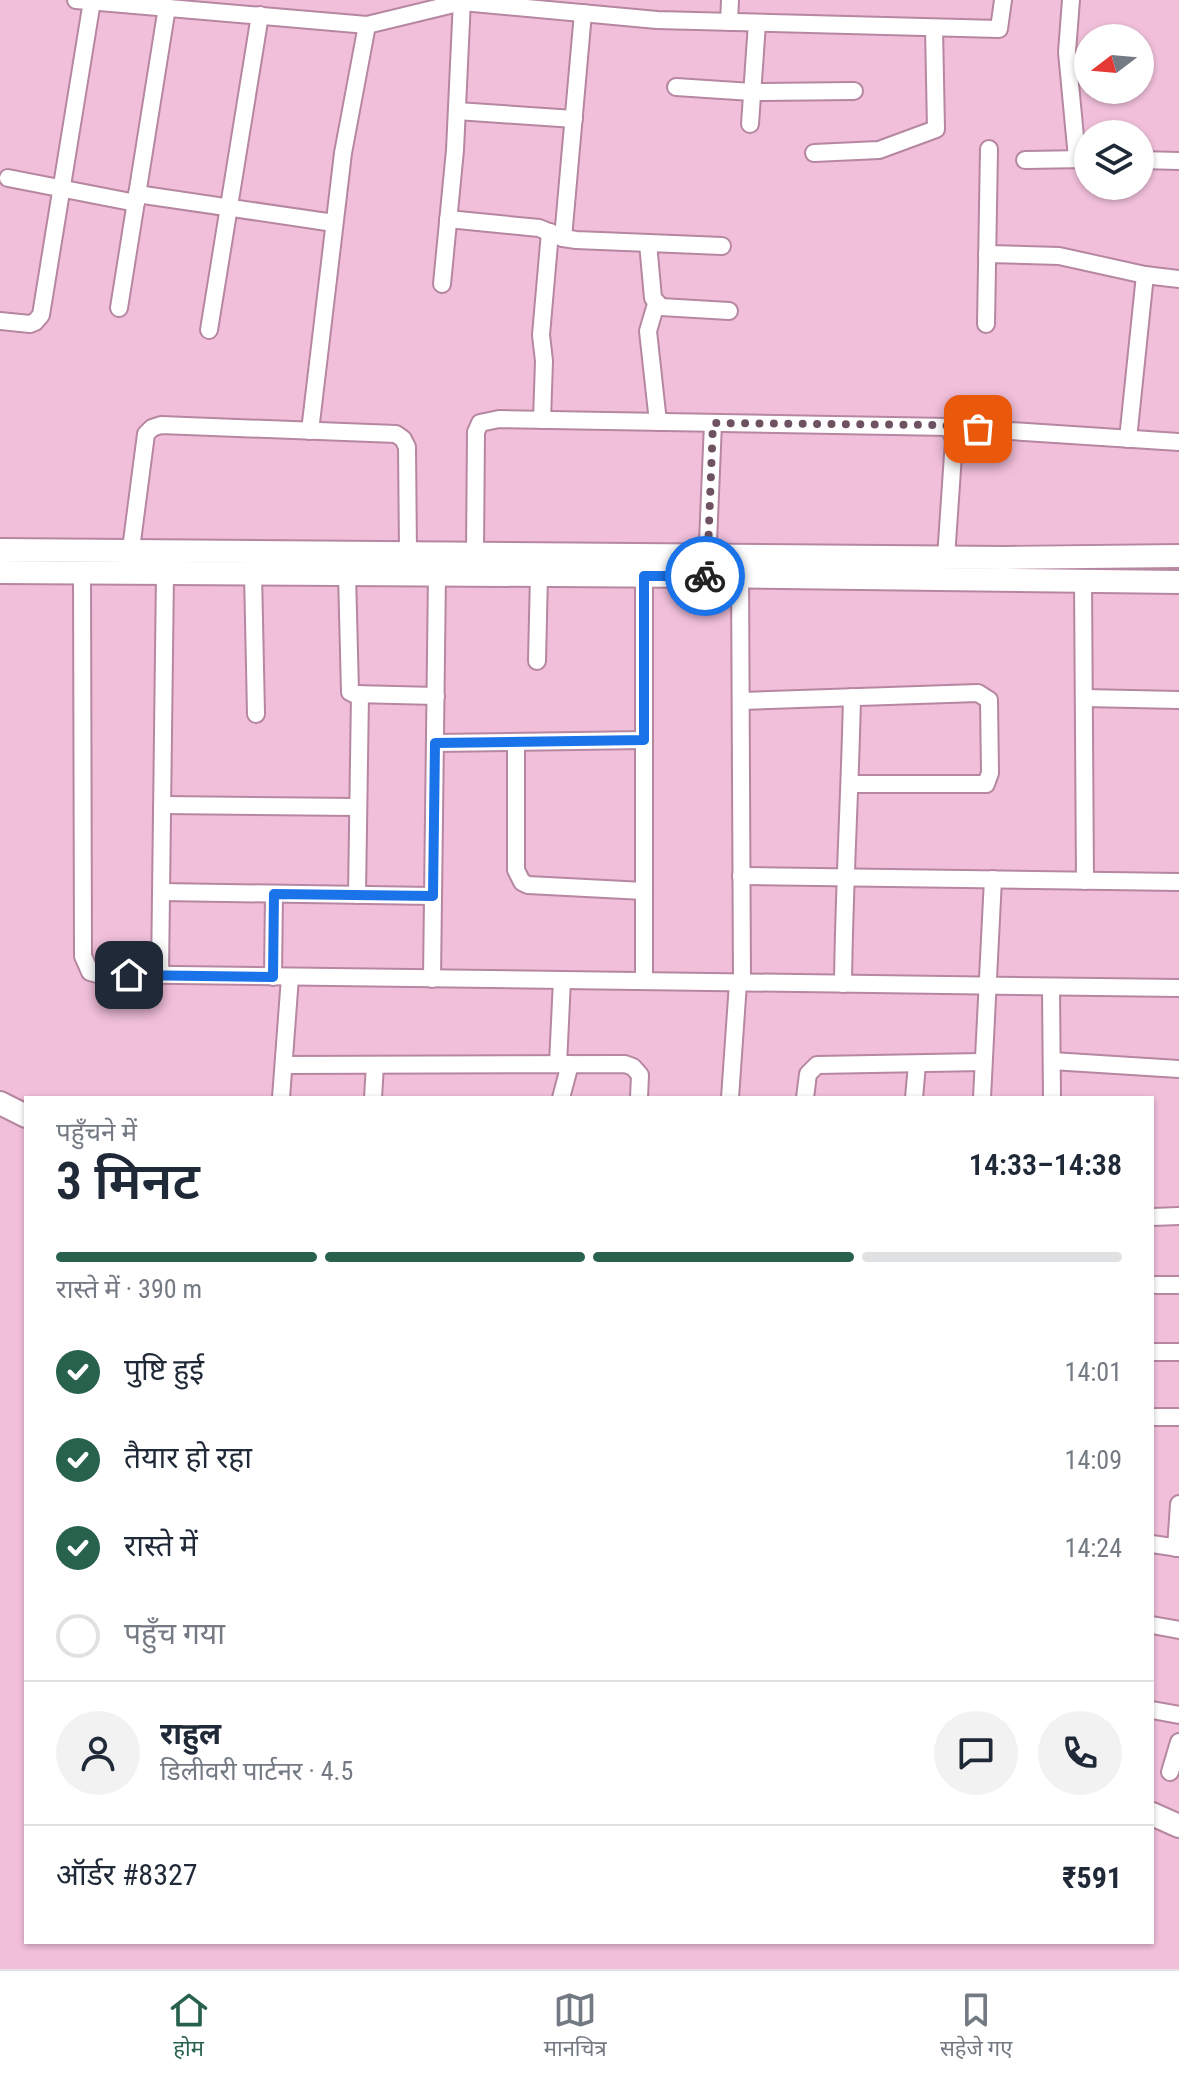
<!DOCTYPE html>
<html lang="hi">
<head>
<meta charset="utf-8">
<style>
	body { margin:0; font-family:"Roboto Condensed","Noto Sans Devanagari",sans-serif; background:#f2f2f3; color:#1f2937; height:100vh; display:flex; flex-direction:column; font-size:30px; white-space:nowrap }
	* { box-sizing:border-box; margin:0 }
	p { font-size:26px; color:#747a83 }
	.icon { flex:none; width:44px; height:44px; fill:none; stroke:currentColor; stroke-width:2; stroke-linecap:round; stroke-linejoin:round }
	.map { position:relative; flex:1; overflow:hidden }
	.panel { position:absolute; left:24px; top:1096px; width:1130px; height:848px; display:flex; flex-direction:column; background:#fff; border-radius:0px; box-shadow:0 2px 6px #0004 }
	.panel>* { flex:none }
	.needle { width:52px; rotate:254deg }
	.controls { position:absolute; left:1074px; top:24px; display:grid; gap:16px }
	.controls a { display:grid; place-items:center; width:80px; height:80px; border-radius:50%; background:#fff; box-shadow:0 2px 6px #0004; font-size:40px }
	.pin { position:absolute; display:grid; place-items:center; width:68px; height:68px; color:#fff; margin:-34px; border-radius:16px; box-shadow:0 4px 12px #0006 }
	.courier { position:absolute; display:grid; place-items:center; width:80px; height:80px; margin:-40px; border:6px solid #1a73e8; border-radius:50%; background:#fff; color:#222; box-shadow:0 2px 10px #0007 }
	.overview em { font-style:normal; font-weight:600 }
	.overview div { display:flex; flex-direction:column-reverse }
	.overview { display:flex; align-items:center; justify-content:space-between; height:136px; padding:0 32px }
	h1 { font-size:52px; font-weight:600; line-height:60px }
	.bar { display:grid; grid-template-columns:repeat(4,1fr); gap:12px 8px; align-content:center; height:96px; padding:0 32px }
	.bar i { height:10px; border-radius:6px; background:#e0e1e3 }
	.bar .on { background:#28624c }
	.bar p { grid-column:span 4 }
	.line { display:flex; align-items:center; gap:20px; padding:0 32px; border-top:2px solid #e0e1e3 }
	.line div { flex:1 }
	.round { display:grid; place-items:center; flex:none; width:84px; height:84px; border-radius:42px; background:#f2f2f3 }
	ol { padding:0 32px; list-style:none }
	li { display:flex; align-items:center; gap:24px; height:88px }
	li p { margin-inline-start:auto }
	li .icon { padding:8px; border-radius:50%; background:#28624c; color:#fff; stroke-width:4 }
	li:last-child { color:#747a83 }
	li i { width:44px; height:44px; border:4px solid #e0e1e3; border-radius:50% }
	.tab-bar { display:flex; justify-content:space-around; align-items:center; height:112px; border-top:2px solid #e0e1e3; background:#fff; font-size:22px; color:#747a83 }
	.tab-bar a { display:grid; justify-items:center; gap:4px }
	.tab-bar .on { color:#28624c }
	.map>svg:first-child { display:block }
	.lines { fill:none; stroke-linecap:round; stroke-linejoin:round }
	.minor-casing { stroke:#b687a1; stroke-width:20 }
	.tertiary-casing { stroke:#b687a1; stroke-width:26 }
	.minor { stroke:#fff; stroke-width:16 }
	.tertiary { stroke:#fff; stroke-width:22 }
	.done { stroke:#6e5262; stroke-width:8; stroke-dasharray:0 14.4 }
	.route { stroke:#1a73e8; stroke-width:10 }
</style>
</head>
<body>
<div class="map">
<svg width="1179" height="1969" viewBox="0 0 1179 1969">
	<rect width="100%" height="100%" fill="#f1bfda"/>
	<g class="lines">
		<g class="minor-casing">
			<g id="minor">
				<polyline points="76,0 367,25 462,2 657,20 999,29 1003,0"/>
				<polyline points="1071,0 1067,52 1077,158"/>
				<polyline points="729,22 730,0"/>
				<polyline points="676,87 752,92 854,91"/>
				<polyline points="457,111 574,119"/>
				<polyline points="750,124 757,23"/>
				<polyline points="814,153 879,150 936,129 934,28"/>
				<polyline points="1025,160 1087,159"/>
				<polyline points="1140,160 1179,161"/>
				<polyline points="8,178 136,203"/>
				<polyline points="137,194 334,223"/>
				<polyline points="448,219 539,228 563,238 576,240 722,246"/>
				<polyline points="563,238 583,13"/>
				<polyline points="648,243 653,298 661,307 729,311"/>
				<polyline points="987,254 1059,256 1145,275 1179,279"/>
				<polyline points="442,284 455,150 462,0"/>
				<polyline points="656,304 648,331 658,422"/>
				<polyline points="119,308 167,7"/>
				<polyline points="0,321 30,324 35,322 41,315 92,1"/>
				<polyline points="986,324 989,149"/>
				<polyline points="209,330 260,15"/>
				<polyline points="542,420 544,361 541,335 550,232"/>
				<polyline points="949,427 1179,442"/>
				<polyline points="310,431 343,153 367,25"/>
				<polyline points="1128,439 1145,275"/>
				<polyline points="131,549 146,434 152,428 161,425 396,434 403,439 407,447 408,552"/>
				<polyline points="475,552 476,432 480,423 499,419 949,427 954,440 946,558"/>
				<polyline points="707,566 713,423"/>
				<polyline points="740,568 742,983"/>
				<polyline points="82,572 83,956 90,972 97,974 1179,988"/>
				<polyline points="253,573 256,714"/>
				<polyline points="347,574 350,692 354,694 436,696"/>
				<polyline points="644,576 644,981"/>
				<polyline points="1083,580 1085,881"/>
				<polyline points="537,661 539,575"/>
				<polyline points="1084,698 1179,700"/>
				<polyline points="741,701 978,693 989,700 990,773 986,784 851,784"/>
				<polyline points="516,742 516,870 522,882 528,885 644,891"/>
				<polyline points="435,743 644,740"/>
				<polyline points="162,805 356,807"/>
				<polyline points="741,876 1179,882"/>
				<polyline points="161,892 433,896"/>
				<polyline points="357,895 360,694"/>
				<polyline points="160,975 165,573"/>
				<polyline points="273,977 274,894"/>
				<polyline points="432,979 437,574"/>
				<path d="M843 984C844 888 850 793 852 697"/>
				<polyline points="1051,987 1052,1098"/>
				<polyline points="1052,1061 1179,1069"/>
				<polyline points="558,1064 562,980"/>
				<polyline points="284,1065 625,1064 633,1067 640,1075 639,1098"/>
				<polyline points="281,1098 290,977"/>
				<polyline points="373,1098 375,1065"/>
				<polyline points="561,1098 570,1064"/>
				<polyline points="730,1098 738,983"/>
				<polyline points="805,1098 808,1074 817,1065 983,1062"/>
				<polyline points="914,1098 917,1064"/>
				<polyline points="982,1098 993,879"/>
				<polyline points="1152,1217 1179,1216"/>
				<polyline points="1152,1285 1179,1285"/>
				<polyline points="1152,1352 1179,1352"/>
				<polyline points="1152,1417 1179,1417"/>
				<polyline points="1152,1544 1179,1548"/>
				<polyline points="1176,1548 1179,1504"/>
				<polyline points="1152,1625 1179,1630"/>
				<polyline points="1152,1710 1179,1715"/>
				<polyline points="1170,1772 1179,1742"/>
			</g>
		</g>
		<g class="tertiary-casing">
			<g id="tertiary">
				<polyline points="0,550 1005,558 1179,556"/>
				<polyline points="0,572 707,576 1179,582"/>
				<polyline points="0,1103 26,1116"/>
				<polyline points="1152,1814 1179,1826"/>
			</g>
		</g>
		<use href="#minor" class="minor"/>
		<use href="#tertiary" class="tertiary"/>
	</g>
	<g class="lines">
		<polyline class="done" points="705,576 707,576 713,423 940,425 978,429"/>
		<polyline class="route" points="129,975 273,977 274,894 433,896 435,743 644,740 644,576 705,576"/>
	</g>
</svg>
<div class="controls">
<a><svg class="needle" viewBox="-14 -14 28 28"><path d="M0-13l5 13h-10z" fill="#e53935"/><path d="M0 13l5-13h-10z" fill="#747a83"/></svg></a>
<a><svg class="icon" aria-label="layers" viewBox="0 0 24 24"><path d="M12 4l9 5-9 5-9-5zM3 14l9 5 9-5"/></svg></a>
</div>
<div class="pin" style="left:978px;top:429px;background:#ea580c"><svg class="icon" aria-label="bag" viewBox="0 0 24 24"><path d="M5 8h14l-1 12H6zM9 8a3 3 0 0 1 6 0"/></svg></div>
<div class="pin" style="left:129px;top:975px;background:#1f2937"><svg class="icon" aria-label="home" viewBox="0 0 24 24"><path d="M3 11l9-7 9 7M6 9v11h12V9"/></svg></div>
<div class="courier" style="left:705px;top:576px"><svg class="icon" aria-label="bike" viewBox="0 0 24 24"><circle cx="6" cy="16" r="4"/><circle cx="18" cy="16" r="4"/><path d="M6 16l4-8h5l3 8M10 8l3 8H6M13 5h3"/></svg></div>
<section class="panel">
<div class="overview"><div><h1>3 मिनट</h1><p>पहुँचने में</p></div><em>14:33–14:38</em></div>
<div class="bar"><i class="on"></i><i class="on"></i><i class="on"></i><i></i><p>रास्ते में · 390 m</p></div>
<ol>
<li><svg class="icon" aria-label="check" viewBox="0 0 24 24"><path d="M5 12l5 5 9-10"/></svg>पुष्टि हुई<p>14:01</p></li>
<li><svg class="icon" aria-label="check" viewBox="0 0 24 24"><path d="M5 12l5 5 9-10"/></svg>तैयार हो रहा<p>14:09</p></li>
<li><svg class="icon" aria-label="check" viewBox="0 0 24 24"><path d="M5 12l5 5 9-10"/></svg>रास्ते में<p>14:24</p></li>
<li><i></i>पहुँच गया</li>
</ol>
<div class="line" style="height:144px"><a class="round"><svg class="icon" aria-label="person" viewBox="0 0 24 24"><circle cx="12" cy="8" r="4"/><path d="M4 21q1-7 8-7t8 7"/></svg></a><div><b>राहुल</b><p>डिलीवरी पार्टनर · 4.5</p></div><a class="round"><svg class="icon" aria-label="chat" viewBox="0 0 24 24"><path d="M4 5h16v11H9l-5 4z"/></svg></a><a class="round"><svg class="icon" aria-label="phone" viewBox="0 0 24 24"><path d="M5 4h4l2 5-3 2q2 4 5 5l2-3 5 2v4C11 20 4 13 5 4z"/></svg></a></div>
<div class="line" style="height:104px"><div>ऑर्डर #8327</div><b>₹591</b></div>
</section>
</div>
<nav class="tab-bar">
<a class="on"><svg class="icon" aria-label="home" viewBox="0 0 24 24"><path d="M3 11l9-7 9 7M6 9v11h12V9"/></svg>होम</a>
<a><svg class="icon" aria-label="map" viewBox="0 0 24 24"><path d="M3 6l6-2 6 2 6-2v14l-6 2-6-2-6 2zM9 4v14M15 6v14"/></svg>मानचित्र</a>
<a><svg class="icon" aria-label="saved" viewBox="0 0 24 24"><path d="M7 4h10v16l-5-4-5 4z"/></svg>सहेजे गए</a>
</nav>
</body>
</html>
